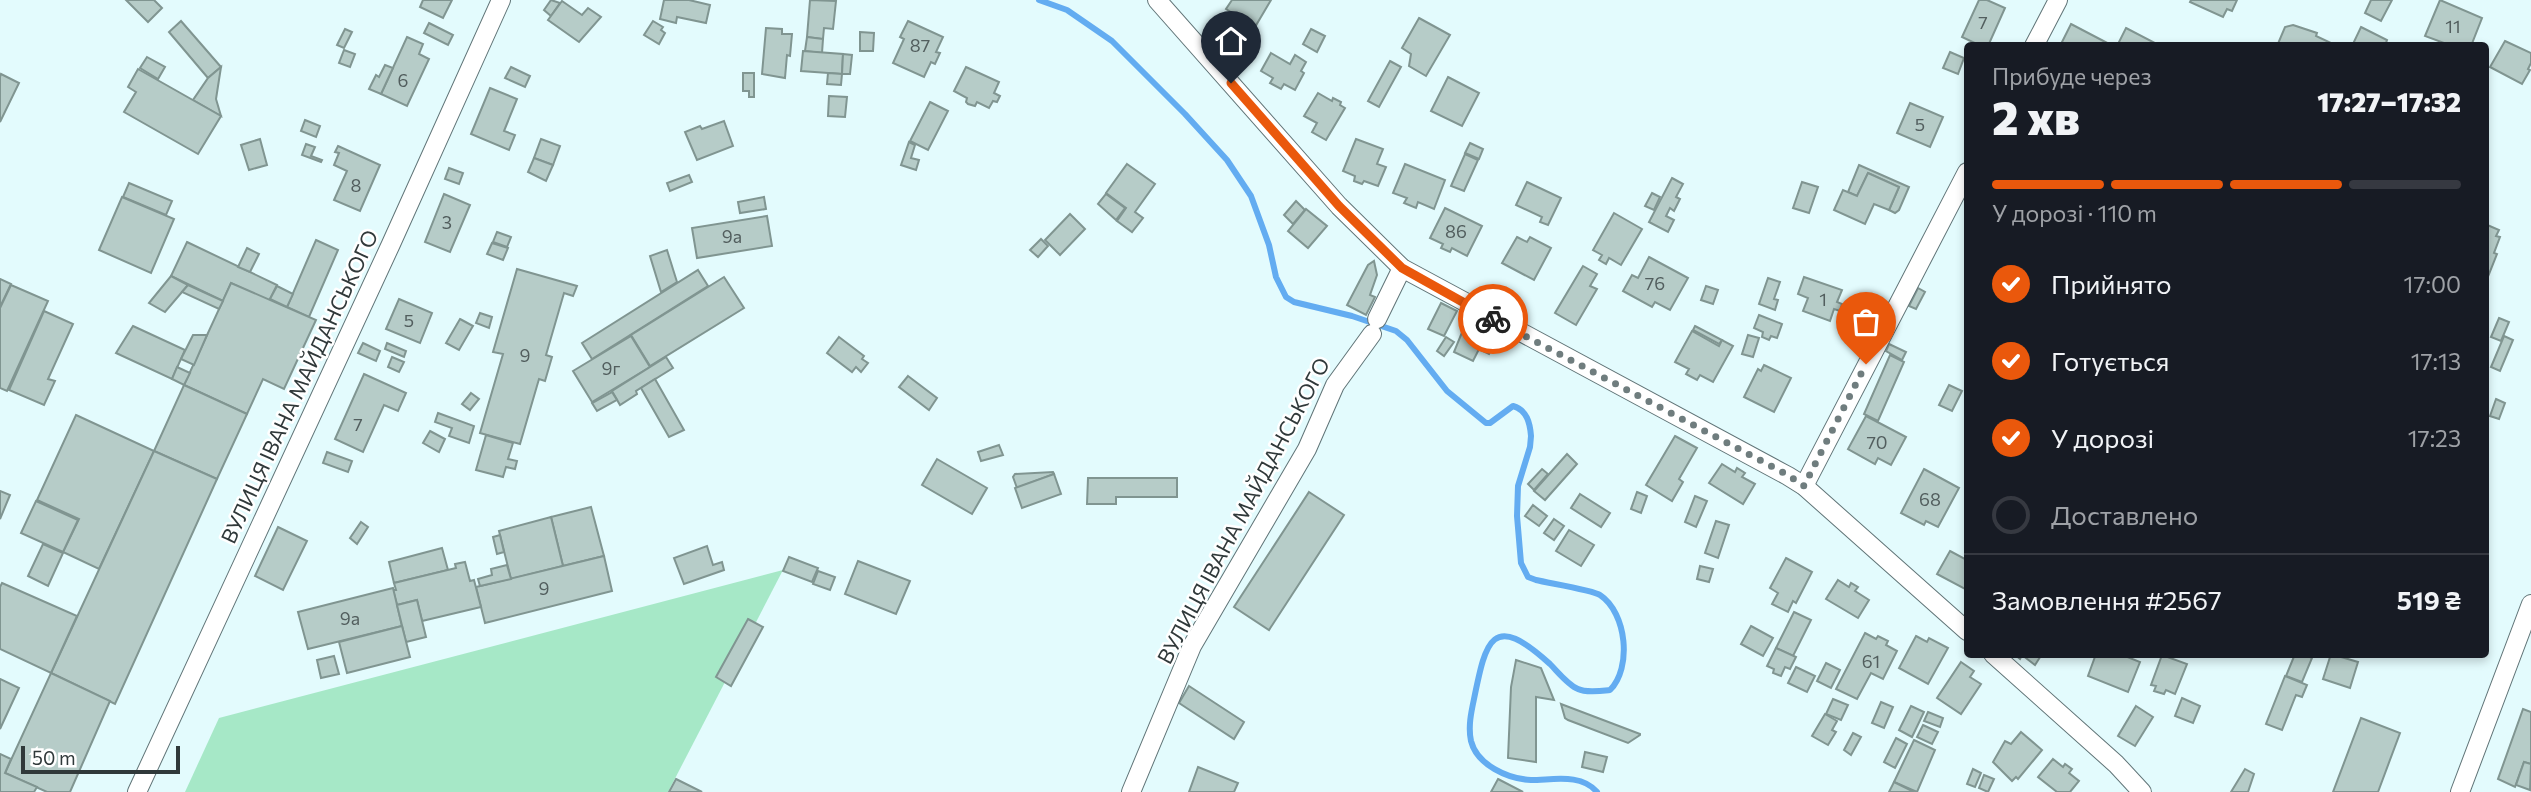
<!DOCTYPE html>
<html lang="uk">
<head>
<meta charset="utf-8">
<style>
	body { margin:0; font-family:Commissioner,sans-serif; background:#242831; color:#f1f3f6; height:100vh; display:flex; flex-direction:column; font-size:26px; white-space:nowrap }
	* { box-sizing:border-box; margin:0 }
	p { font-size:23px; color:#9ea1a6 }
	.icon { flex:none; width:38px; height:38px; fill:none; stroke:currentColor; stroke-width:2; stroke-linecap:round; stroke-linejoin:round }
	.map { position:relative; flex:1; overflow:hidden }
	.panel { position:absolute; left:1964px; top:42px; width:525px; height:616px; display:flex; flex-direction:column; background:#171b24; border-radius:7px; box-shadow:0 4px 10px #0003 }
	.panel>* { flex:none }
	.scale { position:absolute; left:21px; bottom:18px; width:159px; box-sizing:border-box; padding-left:7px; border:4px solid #30393a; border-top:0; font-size:19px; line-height:24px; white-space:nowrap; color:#30393a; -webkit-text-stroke:5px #fff; paint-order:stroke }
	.pin { position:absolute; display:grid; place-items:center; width:60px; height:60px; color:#fff; margin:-72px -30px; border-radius:50% 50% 50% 0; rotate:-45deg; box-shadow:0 0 7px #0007 }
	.pin .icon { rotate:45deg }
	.courier { position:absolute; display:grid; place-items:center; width:70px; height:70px; margin:-35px; border:5px solid #ea580c; border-radius:50%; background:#fff; color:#222; box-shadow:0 2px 9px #0007 }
	.summary em { font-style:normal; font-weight:800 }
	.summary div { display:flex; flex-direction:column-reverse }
	.summary { display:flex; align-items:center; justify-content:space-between; height:119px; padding:0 28px }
	h1 { font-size:46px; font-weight:800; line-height:52px }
	.bar { display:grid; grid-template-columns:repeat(4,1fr); gap:10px 7px; align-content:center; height:84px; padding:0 28px }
	.bar i { height:9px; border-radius:5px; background:#363941 }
	.bar .on { background:#ea580c }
	.bar p { grid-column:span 4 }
	.line { display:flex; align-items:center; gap:18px; padding:0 28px; border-top:2px solid #363941 }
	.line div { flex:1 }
	ol { padding:0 28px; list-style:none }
	li { display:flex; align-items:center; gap:21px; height:77px }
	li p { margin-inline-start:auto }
	li .icon { padding:7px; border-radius:50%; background:#ea580c; color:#fff; stroke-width:4 }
	li:last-child { color:#9ea1a6 }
	li i { width:38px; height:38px; border:4px solid #363941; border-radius:50% }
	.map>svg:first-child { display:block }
	.green { fill:#a6e8c7 }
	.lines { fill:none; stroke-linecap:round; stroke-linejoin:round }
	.stream { stroke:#63acf1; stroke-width:6 }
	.building { fill:#b6ccc8; stroke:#809591; stroke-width:2 }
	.minor-casing { stroke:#607477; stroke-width:20 }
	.minor { stroke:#fff; stroke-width:18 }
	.done { stroke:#6f7d7e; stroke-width:7; stroke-dasharray:0 12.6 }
	.route { stroke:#ea580c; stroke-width:9 }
	.labels { text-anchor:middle; stroke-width:5; stroke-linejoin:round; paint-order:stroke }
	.number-label { font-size:18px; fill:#525e5e }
	.street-label { font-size:21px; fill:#30393a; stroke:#fff }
</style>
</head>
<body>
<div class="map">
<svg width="2531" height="792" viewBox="0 0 2531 792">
	<rect width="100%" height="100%" fill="#e3fbfd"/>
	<polygon class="green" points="783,570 668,792 185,792 219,718"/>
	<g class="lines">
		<path class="stream" d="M1039 0 1067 10 1112 41 1185 114 1227 160 1251 196 1269 245 1276 277 1286 297 1294 302 1352 316 1396 331 1407 340 1447 391 1486 423H1490L1513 406C1527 410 1530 423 1531 436L1530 447 1518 486 1517 516 1521 563 1528 577 1536 580C1548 583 1593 590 1600 595 1627 613 1632 668 1610 690 1601 691 1586 693 1578 689 1568 685 1558 672 1550 664 1492 611 1486 640 1474 699 1471 713 1468 727 1471 741 1477 765 1508 779 1531 780 1553 780 1581 773 1597 792"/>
	</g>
	<g class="building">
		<polygon points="126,0 154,0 162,8 148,22"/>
		<polygon points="423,0 452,0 443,18 420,7"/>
		<polygon points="551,0 560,3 551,16 544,10"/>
		<polygon points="664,0 689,0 710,5 706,23 677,17 676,23 660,19"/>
		<polygon points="810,0 836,1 833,29 824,28 823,39 807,37"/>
		<polygon points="1232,0 1271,0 1255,27 1226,9"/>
		<polygon points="1979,0 1987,0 2005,8 1988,46 1981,46 1962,37"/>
		<polygon points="2191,0 2237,0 2232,11 2227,9 2223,17 2190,2"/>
		<polygon points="2371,0 2392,0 2381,21 2365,13"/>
		<polygon points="2440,0 2482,18 2471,46 2452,46 2425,36"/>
		<polygon points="562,1 582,15 588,8 601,17 579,42 548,20"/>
		<polygon points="1419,18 1450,35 1426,76 1409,66 1411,54 1402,48"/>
		<polygon points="181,21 221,67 208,78 169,32"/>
		<polygon points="653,21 663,27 661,30 665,33 659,44 644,35"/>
		<polygon points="908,21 943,37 936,52 940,53 935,64 931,62 924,77 893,63 904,39 900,37"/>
		<polygon points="429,23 453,35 448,45 424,33"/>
		<polygon points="2071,24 2113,46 2060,46"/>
		<polygon points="2293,25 2317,33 2316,36 2331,43 2330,46 2277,46 2285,27"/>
		<polygon points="2361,27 2387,40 2385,46 2352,46"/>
		<polygon points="766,28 782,29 782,34 792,34 790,56 787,55 785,78 762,74"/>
		<polygon points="2126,28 2157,44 2157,46 2118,44"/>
		<polygon points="345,29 352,32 344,48 337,45"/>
		<polygon points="1311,29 1325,36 1317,52 1303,44"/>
		<polygon points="860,32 874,33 873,51 860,51"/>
		<polygon points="407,37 423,44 419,54 429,59 407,106 381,94"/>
		<polygon points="807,37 823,39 822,53 805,51"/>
		<polygon points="2505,41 2531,53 2531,63 2528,69 2530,70 2522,84 2490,67"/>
		<polygon points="344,50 355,54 350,67 339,63"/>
		<polygon points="803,51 843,54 842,74 801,71"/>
		<polygon points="1950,52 1964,58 1958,74 1943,68"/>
		<polygon points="1271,53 1290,64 1295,55 1306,62 1301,71 1304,73 1295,90 1284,84 1281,89 1270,83 1273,78 1261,71"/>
		<polygon points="843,54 852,55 850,74 842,74"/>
		<polygon points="147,57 165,67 158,79 140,68"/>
		<polygon points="1390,61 1401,67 1379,107 1368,101"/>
		<polygon points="385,65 393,68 381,94 369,89 376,75 379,77"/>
		<polygon points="221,67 216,99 221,116 193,100 208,78"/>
		<polygon points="511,67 530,76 525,87 505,78"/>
		<polygon points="966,67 999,82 994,93 1000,96 997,102 993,101 989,108 977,102 975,106 968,104 966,102 967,98 954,91"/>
		<polygon points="138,69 221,116 198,154 124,112 136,92 128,87"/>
		<polygon points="743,73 754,73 754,97 749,97 749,91 743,91"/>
		<polygon points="828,73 842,74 841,85 827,84"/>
		<polygon points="1,74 19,83 0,122 0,77"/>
		<polygon points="1448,77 1479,93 1462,126 1431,111"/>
		<polygon points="490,88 517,99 504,131 515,135 509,150 471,134"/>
		<polygon points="1318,93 1332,101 1333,98 1341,102 1340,105 1345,108 1326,140 1312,132 1317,123 1304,116"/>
		<polygon points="829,96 847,97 845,117 828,116"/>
		<polygon points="930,102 948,111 928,150 910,141"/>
		<polygon points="1910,103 1943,117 1930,147 1897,133"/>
		<polygon points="305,120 320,126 316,137 301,131"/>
		<polygon points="724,121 733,146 697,160 685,132 700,126 702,129"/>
		<polygon points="260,139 267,165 249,170 241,145"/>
		<polygon points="541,139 560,146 553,165 534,158"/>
		<polygon points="1356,139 1383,149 1377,164 1386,167 1378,186 1364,181 1362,184 1354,181 1355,176 1343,171"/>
		<polygon points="909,142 915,145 911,158 919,160 916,170 901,165"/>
		<polygon points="1470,143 1483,149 1479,159 1465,153"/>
		<polygon points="306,144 315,147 311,156 322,160 321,162 302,155"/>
		<polygon points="338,146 380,165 360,211 334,200 347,171 334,165 339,153 335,152"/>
		<polygon points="1465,154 1478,160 1464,191 1451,186"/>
		<polygon points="534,158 553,165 546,181 528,172"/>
		<polygon points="1127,164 1155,184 1135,212 1143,218 1132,232 1117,221 1126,208 1106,193"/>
		<polygon points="1405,164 1445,180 1434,209 1418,202 1416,208 1404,203 1407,198 1393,193"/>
		<polygon points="1859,165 1909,187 1899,210 1895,213 1889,210 1899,187 1868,173 1857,196 1848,192"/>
		<polygon points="449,168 463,173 459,184 445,179"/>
		<polygon points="1868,173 1899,187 1889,210 1874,204 1865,224 1834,210 1843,190 1857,196"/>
		<polygon points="689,175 692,182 670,191 667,183"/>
		<polygon points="1672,178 1683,184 1676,197 1680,199 1674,211 1670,208 1666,216 1674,220 1668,232 1649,222"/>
		<polygon points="1527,182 1561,198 1548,225 1540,222 1542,217 1516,205"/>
		<polygon points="1802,182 1818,187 1809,213 1793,208"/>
		<polygon points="129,183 172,201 166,215 123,197"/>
		<polygon points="1652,193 1660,197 1654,210 1645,206"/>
		<polygon points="444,194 470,205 450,252 425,242"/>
		<polygon points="1106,194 1125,208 1116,220 1098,204"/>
		<polygon points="122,197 174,219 151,273 99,250"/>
		<polygon points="764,197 766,209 740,213 738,202"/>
		<polygon points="1296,201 1305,210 1293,224 1284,215"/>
		<polygon points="1445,208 1482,226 1467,256 1452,248 1450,252 1441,248 1443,244 1430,238"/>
		<polygon points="1306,209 1327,226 1308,248 1288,231"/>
		<polygon points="1614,213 1642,229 1621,265 1609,258 1606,264 1599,260 1602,255 1593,250"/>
		<polygon points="1070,214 1085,229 1060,255 1045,240"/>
		<polygon points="767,216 772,246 697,258 692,228"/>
		<polygon points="2485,224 2499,230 2496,236 2500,237 2494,253 2497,254 2487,279 2485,278"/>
		<polygon points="497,232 511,237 507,247 493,242"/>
		<polygon points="1517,237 1527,242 1530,237 1551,248 1534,280 1502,263"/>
		<polygon points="1041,239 1048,246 1038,257 1030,250"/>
		<polygon points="316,240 338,250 309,317 287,307"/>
		<polygon points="187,242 277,285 269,301 231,283 223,301 171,276"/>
		<polygon points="492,243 508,248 503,260 487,254"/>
		<polygon points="247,248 259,254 250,272 238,267"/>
		<polygon points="667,250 677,282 661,292 650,256"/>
		<polygon points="1649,257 1688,278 1670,310 1655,302 1652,307 1623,291 1632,275 1638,278"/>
		<polygon points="1374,261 1377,275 1370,295 1375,297 1366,315 1347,305 1368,265"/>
		<polygon points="1583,266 1597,274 1590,286 1597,289 1576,325 1555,313"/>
		<polygon points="517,269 577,286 573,296 564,293 546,355 552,357 545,381 539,379 520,444 480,433 503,354 493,352"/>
		<polygon points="698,270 708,286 592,359 582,343"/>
		<polygon points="171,276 188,285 165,312 149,303"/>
		<polygon points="724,277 744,308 650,366 631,335"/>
		<polygon points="1804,277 1842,290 1837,302 1842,304 1840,311 1834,309 1830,321 1803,311 1808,298 1798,294"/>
		<polygon points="1768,278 1780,282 1774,299 1778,300 1775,310 1759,304"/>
		<polygon points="0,279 11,284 0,307"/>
		<polygon points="231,283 316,320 284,389 263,379 247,414 184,385"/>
		<polygon points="11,285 48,301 7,391 0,388 0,308"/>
		<polygon points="188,285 223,301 219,309 182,292"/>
		<polygon points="277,286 293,294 287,307 270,299"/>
		<polygon points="1706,286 1718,290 1713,304 1701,300"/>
		<polygon points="1918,288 1925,292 1916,309 1909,306"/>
		<polygon points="399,299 432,313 420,343 386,329"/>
		<polygon points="1441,303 1457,311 1444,336 1428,329"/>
		<polygon points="44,311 73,324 48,379 55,381 44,405 9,390"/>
		<polygon points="480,313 492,317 489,328 476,323"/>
		<polygon points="1469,315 1500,330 1489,354 1479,349 1473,361 1454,352"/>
		<polygon points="1759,315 1782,324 1777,338 1771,336 1769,340 1762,337 1763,332 1754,328"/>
		<polygon points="2499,318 2509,322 2501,341 2491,337"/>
		<polygon points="460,319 473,326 459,350 446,343"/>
		<polygon points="133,326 185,350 172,379 116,353"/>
		<polygon points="1695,326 1722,340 1719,344 1693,330"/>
		<polygon points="1692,331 1719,346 1722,340 1733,346 1713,382 1700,375 1697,380 1686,374 1689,369 1675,362"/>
		<polygon points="193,335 207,335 194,365 181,359"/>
		<polygon points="1748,335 1759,338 1753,357 1742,354"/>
		<polygon points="631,336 650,367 592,402 573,371"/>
		<polygon points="2504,336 2513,340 2500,371 2491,367"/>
		<polygon points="839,337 864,356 862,359 868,363 861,372 856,367 852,372 827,353"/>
		<polygon points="1446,337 1454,342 1444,356 1437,351"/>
		<polygon points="363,343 380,351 376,361 358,353"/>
		<polygon points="387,343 406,351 404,357 385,349"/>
		<polygon points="1889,344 1906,352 1902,360 1886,351"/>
		<polygon points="1890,355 1904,362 1878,421 1864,414"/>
		<polygon points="392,357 404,362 399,372 388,367"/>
		<polygon points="666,357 673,368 636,391 637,394 620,405 612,391"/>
		<polygon points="1764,365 1791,378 1774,412 1744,397 1758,369 1761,371"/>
		<polygon points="177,367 190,373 184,385 172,379"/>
		<polygon points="364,374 406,393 398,411 384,405 363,452 335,439"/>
		<polygon points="908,376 937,398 929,410 899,387"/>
		<polygon points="655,379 684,430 669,437 641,388"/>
		<polygon points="184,385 247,414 217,479 154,451"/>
		<polygon points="1949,385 1962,391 1952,411 1939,405"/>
		<polygon points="612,392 617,400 597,411 592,403"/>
		<polygon points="471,393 479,399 470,410 462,404"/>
		<polygon points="2496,399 2505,403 2499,419 2490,416"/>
		<polygon points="438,413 474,426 469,443 449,436 452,428 435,422"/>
		<polygon points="76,415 154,451 99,569 63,552 79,519 37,500"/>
		<polygon points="1866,416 1906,437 1891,465 1878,458 1875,464 1848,449"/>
		<polygon points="430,431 445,439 439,452 423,443"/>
		<polygon points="486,435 513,443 508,459 517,461 515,469 506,467 503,477 476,470"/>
		<polygon points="1675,436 1697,448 1679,479 1683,482 1672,501 1646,485"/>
		<polygon points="999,445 1003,455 981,461 978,452"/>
		<polygon points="154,451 217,479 115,704 51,673"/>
		<polygon points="327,452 352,461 348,472 323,463"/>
		<polygon points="1567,454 1577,464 1545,500 1534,491"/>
		<polygon points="937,459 987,488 972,514 922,485"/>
		<polygon points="1722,464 1735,472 1737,468 1745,473 1742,477 1755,484 1743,504 1709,483"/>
		<polygon points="1542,469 1548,474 1534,490 1528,484"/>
		<polygon points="1924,469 1959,488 1938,527 1926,521 1924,525 1901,513"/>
		<polygon points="1053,472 1054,474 1017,488 1013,477 1015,474"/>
		<polygon points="1054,474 1061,494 1022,508 1015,488"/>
		<polygon points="1088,478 1177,478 1177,497 1116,497 1116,504 1087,504"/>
		<polygon points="0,491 10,495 0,519"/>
		<polygon points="1309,492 1344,515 1269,630 1234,607"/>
		<polygon points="1637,492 1647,496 1641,513 1631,509"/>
		<polygon points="1580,494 1610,513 1601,527 1571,508"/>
		<polygon points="1695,496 1707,501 1696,527 1685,522"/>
		<polygon points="36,501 78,520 63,552 21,533"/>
		<polygon points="1533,505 1547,516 1539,526 1525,516"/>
		<polygon points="591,507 604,556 563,566 551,517"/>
		<polygon points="551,517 563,566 511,579 499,531"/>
		<polygon points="1554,519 1564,526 1554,540 1544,533"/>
		<polygon points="1716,521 1729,525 1718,558 1705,553"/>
		<polygon points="361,522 368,527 357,544 350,538"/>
		<polygon points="278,527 307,541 283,590 255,576"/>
		<polygon points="1569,530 1594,545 1581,566 1556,551"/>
		<polygon points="500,535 504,552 497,554 493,537"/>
		<polygon points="43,544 63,553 48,586 28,576"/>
		<polygon points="707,546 713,565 722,562 724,570 684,584 674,558"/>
		<polygon points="442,548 448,570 394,583 389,562"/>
		<polygon points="1950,551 1967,560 1965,589 1937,574"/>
		<polygon points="604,556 612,591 485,623 476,587"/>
		<polygon points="789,557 818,568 812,582 783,571"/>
		<polygon points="1786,558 1812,572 1796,603 1793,601 1788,612 1772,604 1778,593 1770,588"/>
		<polygon points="858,561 910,581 896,614 845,594"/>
		<polygon points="465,562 470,581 474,580 481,607 422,621 417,600 397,605 393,590 396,590 394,583 456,568 455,564"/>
		<polygon points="507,565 511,579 480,586 478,579 492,575 491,569"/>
		<polygon points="1700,566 1713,569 1709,582 1697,579"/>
		<polygon points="818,571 835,577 830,590 813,584"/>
		<polygon points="1838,580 1849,587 1851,583 1858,587 1855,591 1869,600 1858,618 1826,599"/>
		<polygon points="2,583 77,616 51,673 0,649 0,587"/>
		<polygon points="393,588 402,626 308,649 298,612"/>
		<polygon points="417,600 426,637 406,642 397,605"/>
		<polygon points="1794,612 1811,620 1793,656 1776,648"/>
		<polygon points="748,619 763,627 731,686 716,677"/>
		<polygon points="402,626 410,657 347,673 339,642"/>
		<polygon points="1751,626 1773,638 1763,656 1741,644"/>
		<polygon points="1865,633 1876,639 1878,636 1888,641 1886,645 1897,651 1883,679 1871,673 1857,699 1836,689"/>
		<polygon points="1916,636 1927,642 1929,638 1948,648 1928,684 1899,668"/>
		<polygon points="1776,648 1796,657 1790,669 1785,667 1781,676 1773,673 1774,669 1767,666"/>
		<polygon points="2014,654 2042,654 2035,665 2022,655 2020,659"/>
		<polygon points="2096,654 2120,654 2140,662 2128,692 2088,676"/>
		<polygon points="2295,654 2304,654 2312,658 2302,682 2286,676"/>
		<polygon points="2331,654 2358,662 2350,688 2323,679"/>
		<polygon points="2162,655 2187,664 2175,694 2166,690 2164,694 2154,691 2156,686 2151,685"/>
		<polygon points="334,656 339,674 321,678 317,660"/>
		<polygon points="1516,660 1541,668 1554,700 1536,697 1536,762 1508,758 1511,687"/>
		<polygon points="1961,662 1974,671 1970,677 1981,684 1961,714 1937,698"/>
		<polygon points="1826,663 1840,670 1831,688 1817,681"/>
		<polygon points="1796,667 1815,676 1807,692 1788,683"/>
		<polygon points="51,673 110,701 70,792 47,792 5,773"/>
		<polygon points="2285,676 2307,685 2302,697 2296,695 2282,730 2266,724"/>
		<polygon points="0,679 19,688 0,729"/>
		<polygon points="1189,686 1244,722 1234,739 1179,703"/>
		<polygon points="2182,698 2200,706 2193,723 2175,716"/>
		<polygon points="1833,699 1848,705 1841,720 1826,714"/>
		<polygon points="1881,702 1893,707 1884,728 1872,723"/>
		<polygon points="1561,704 1640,734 1640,735 1628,743 1568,720 1565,718"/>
		<polygon points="1911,706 1924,712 1912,737 1899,730"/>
		<polygon points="2136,706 2153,717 2135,746 2118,736"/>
		<polygon points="2523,709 2531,712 2531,764 2524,762 2515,787 2498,779"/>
		<polygon points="1928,712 1943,718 1940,727 1924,721"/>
		<polygon points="1825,714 1837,721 1832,730 1836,732 1828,745 1812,736"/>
		<polygon points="2361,718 2400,733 2378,792 2333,792"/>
		<polygon points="1923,725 1938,732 1932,744 1917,737"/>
		<polygon points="2021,732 2042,750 2018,779 2016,777 2012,781 1993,762 2005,741 2011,744"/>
		<polygon points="1853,733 1861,737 1851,755 1844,750"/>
		<polygon points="1896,738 1907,744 1895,768 1884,762"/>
		<polygon points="1914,740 1935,750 1917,792 1894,782"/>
		<polygon points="1585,752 1607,757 1603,772 1582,767"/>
		<polygon points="0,754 11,759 5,773 37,787 34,792 0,792"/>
		<polygon points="2053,759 2063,767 2065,764 2072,769 2069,773 2079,781 2070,792 2057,792 2038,777"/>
		<polygon points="2524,762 2531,764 2530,790 2516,785"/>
		<polygon points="1198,767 1238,783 1234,792 1189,792"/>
		<polygon points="1973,769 1981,773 1975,787 1967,784"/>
		<polygon points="2245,769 2254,774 2248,792 2231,792"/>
		<polygon points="1984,775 1994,779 1988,792 1979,788"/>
		<polygon points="676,779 702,792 669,792"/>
		<polygon points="1498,779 1523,792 1491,792"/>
		<polygon points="1894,782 1914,792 1889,792"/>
	</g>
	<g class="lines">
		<g class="minor-casing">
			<g id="minor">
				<polyline points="1157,0 1339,206 1402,268 1788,476 1804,486 1967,631"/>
				<polyline points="2034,46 2058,0"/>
				<polyline points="1377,319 1402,268"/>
				<polyline points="1804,486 1967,172"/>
				<polyline points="1993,654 2116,764 2142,792"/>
				<polyline points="137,792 391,244 501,0"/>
				<polyline points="1131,792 1192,646 1307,449 1335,385 1372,334"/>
				<polyline points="2460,792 2531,604"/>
			</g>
		</g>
		<use href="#minor" class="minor"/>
	</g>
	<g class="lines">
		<polyline class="done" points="1493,319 1788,475 1804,486 1866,364"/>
		<polyline class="route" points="1231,83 1339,206 1402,268 1493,319"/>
	</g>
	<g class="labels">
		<g class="number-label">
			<text x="1983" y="29">7</text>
			<text x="2453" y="33">11</text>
			<text x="920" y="52">87</text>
			<text x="403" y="87">6</text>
			<text x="1920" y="131">5</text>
			<text x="356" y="192">8</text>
			<text x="447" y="229">3</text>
			<text x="1456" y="238">86</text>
			<text x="732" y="243">9а</text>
			<text x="1655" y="290">76</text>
			<text x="1823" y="306">1</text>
			<text x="409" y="327">5</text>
			<text x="525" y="362">9</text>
			<text x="611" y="375">9г</text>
			<text x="358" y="431">7</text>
			<text x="1877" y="449">70</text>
			<text x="1930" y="506">68</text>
			<text x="544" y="595">9</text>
			<text x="350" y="625">9а</text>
			<text x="1871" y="668">61</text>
		</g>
		<g class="street-label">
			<text transform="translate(300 387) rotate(-65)" y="7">ВУЛИЦЯ ІВАНА МАЙДАНСЬКОГО</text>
			<text transform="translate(1244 511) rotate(-62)" y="7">ВУЛИЦЯ ІВАНА МАЙДАНСЬКОГО</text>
		</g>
	</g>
</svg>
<div class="scale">50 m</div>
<div class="pin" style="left:1866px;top:364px;background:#ea580c"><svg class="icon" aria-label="bag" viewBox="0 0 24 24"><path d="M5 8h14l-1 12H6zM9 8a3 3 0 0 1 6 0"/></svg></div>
<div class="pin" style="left:1231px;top:83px;background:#1f2937"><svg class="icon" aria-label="home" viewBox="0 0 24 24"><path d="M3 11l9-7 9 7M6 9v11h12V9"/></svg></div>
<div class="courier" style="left:1493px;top:319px"><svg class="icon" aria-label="bike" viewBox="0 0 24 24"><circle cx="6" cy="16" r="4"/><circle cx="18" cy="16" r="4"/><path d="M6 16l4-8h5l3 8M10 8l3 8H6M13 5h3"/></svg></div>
<section class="panel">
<div class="summary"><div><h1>2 хв</h1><p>Прибуде через</p></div><em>17:27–17:32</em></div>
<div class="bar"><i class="on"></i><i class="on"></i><i class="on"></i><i></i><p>У дорозі · 110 m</p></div>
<ol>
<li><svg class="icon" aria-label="check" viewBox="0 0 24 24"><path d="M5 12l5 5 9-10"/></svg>Прийнято<p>17:00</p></li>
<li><svg class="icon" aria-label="check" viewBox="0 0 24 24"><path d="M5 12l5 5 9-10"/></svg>Готується<p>17:13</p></li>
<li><svg class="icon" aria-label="check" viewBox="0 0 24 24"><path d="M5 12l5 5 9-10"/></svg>У дорозі<p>17:23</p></li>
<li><i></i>Доставлено</li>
</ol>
<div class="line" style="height:91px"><div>Замовлення #2567</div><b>519 ₴</b></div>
</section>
</div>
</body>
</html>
